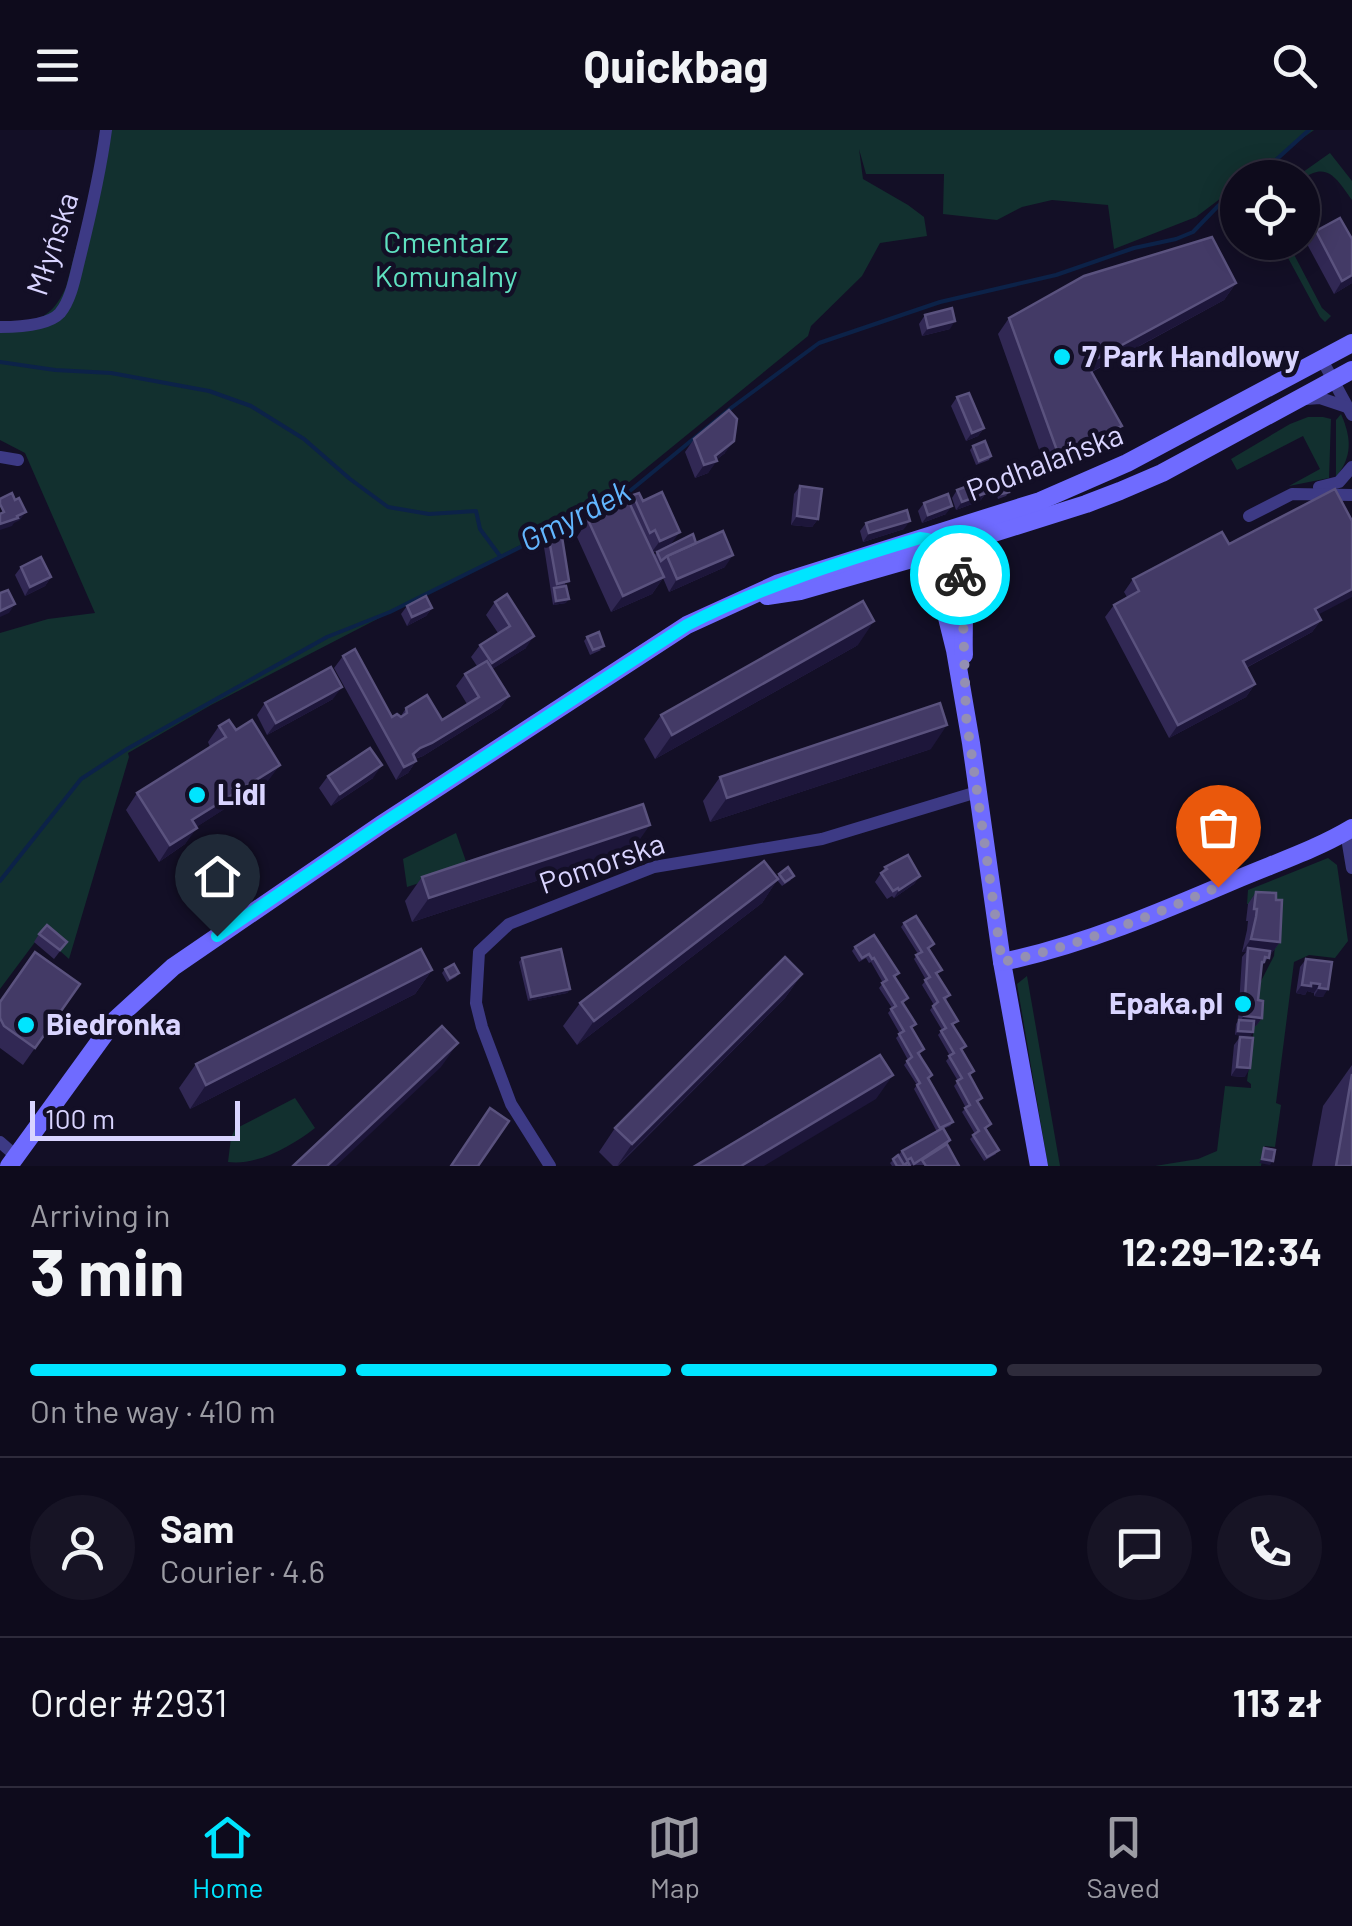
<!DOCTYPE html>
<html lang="en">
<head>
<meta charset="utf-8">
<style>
	body { margin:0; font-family:Barlow,sans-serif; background:#171425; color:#f1f3f6; height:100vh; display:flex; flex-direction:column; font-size:38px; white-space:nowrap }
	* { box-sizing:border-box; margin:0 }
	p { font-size:32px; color:#9b9ba3 }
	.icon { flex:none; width:55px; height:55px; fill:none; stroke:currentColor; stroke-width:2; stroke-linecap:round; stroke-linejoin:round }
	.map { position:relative; height:1036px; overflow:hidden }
	.sheet { display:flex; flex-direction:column; background:#0e0b1c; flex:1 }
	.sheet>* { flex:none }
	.buttons { position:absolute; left:1220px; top:30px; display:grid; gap:20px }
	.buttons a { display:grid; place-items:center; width:100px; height:100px; border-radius:50%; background:#0e0b1c; box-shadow:0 5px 25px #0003,0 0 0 2px #2e2b3b; font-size:50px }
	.scale { position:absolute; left:30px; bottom:25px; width:210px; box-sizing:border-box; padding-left:10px; border:5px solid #d9d4ff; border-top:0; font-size:28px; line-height:35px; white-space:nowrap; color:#d9d4ff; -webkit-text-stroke:8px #130f26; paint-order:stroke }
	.pin { position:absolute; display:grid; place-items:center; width:85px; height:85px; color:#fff; margin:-102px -42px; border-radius:50% 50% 50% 0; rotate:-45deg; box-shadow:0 0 10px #0007 }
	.pin .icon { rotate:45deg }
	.courier { position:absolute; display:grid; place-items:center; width:100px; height:100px; margin:-50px; border:8px solid #00e5ff; border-radius:50%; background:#fff; color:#222; box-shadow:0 2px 12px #0007 }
	.head em { font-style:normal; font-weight:700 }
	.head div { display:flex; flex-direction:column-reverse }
	.head { display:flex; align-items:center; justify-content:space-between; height:170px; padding:0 30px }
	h1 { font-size:65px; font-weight:700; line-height:75px }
	.bar { display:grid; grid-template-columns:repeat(4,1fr); gap:15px 10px; align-content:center; height:120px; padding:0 30px }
	.bar i { height:12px; border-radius:8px; background:#2e2b3b }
	.bar .active { background:#00e5ff }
	.bar p { grid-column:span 4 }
	.line { display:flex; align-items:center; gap:25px; padding:0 30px; border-top:2px solid #2e2b3b }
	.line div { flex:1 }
	.round { display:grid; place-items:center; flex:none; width:105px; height:105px; border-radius:52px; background:#171425 }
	header { display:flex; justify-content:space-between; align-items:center; height:130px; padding:0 30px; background:#0e0b1c; font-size:45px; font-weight:700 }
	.tabs { display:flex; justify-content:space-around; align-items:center; height:140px; border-top:2px solid #2e2b3b; background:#0e0b1c; font-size:28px; color:#9b9ba3 }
	.tabs a { display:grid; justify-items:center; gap:5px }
	.tabs .active { color:#00e5ff }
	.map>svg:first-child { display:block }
	.green { fill:#12302f }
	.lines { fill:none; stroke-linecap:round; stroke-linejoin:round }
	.stream { stroke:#0c2248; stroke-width:4 }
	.street { stroke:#3d3a85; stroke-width:12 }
	.secondary { stroke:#6f6bff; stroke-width:18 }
	.wall { fill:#312854 }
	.shaded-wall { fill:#1d163a }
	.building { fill:#433a66; stroke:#5a527e; stroke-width:2.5 }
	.done { stroke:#948fb3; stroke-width:10; stroke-dasharray:0 18 }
	.route { stroke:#00e5ff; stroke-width:12 }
	.poi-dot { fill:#00e5ff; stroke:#130f26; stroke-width:4 }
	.labels { text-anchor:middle; stroke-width:9; stroke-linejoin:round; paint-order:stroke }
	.park-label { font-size:30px; fill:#5fe0c0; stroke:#130f26 }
	.street-label { font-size:30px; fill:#d9d4ff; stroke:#130f26 }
	.poi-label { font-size:30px; font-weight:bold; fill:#d9d4ff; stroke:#130f26; text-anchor:start }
	.water-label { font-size:32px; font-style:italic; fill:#62b6ff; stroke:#130f26 }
</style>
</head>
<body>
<header><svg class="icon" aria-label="menu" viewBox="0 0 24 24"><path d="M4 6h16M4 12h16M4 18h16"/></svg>Quickbag<svg class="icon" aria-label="search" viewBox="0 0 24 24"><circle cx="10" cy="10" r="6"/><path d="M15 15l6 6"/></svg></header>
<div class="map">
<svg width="1352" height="1036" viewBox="0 0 1352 1036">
	<rect width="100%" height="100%" fill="#130f26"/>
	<g class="green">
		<path d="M104 0H1314L1249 47 1238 48 1237 56 1196 87 1114 119 1108 75 1052 70 1022 77 997 90 943 84 944 44H866L859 19 863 49 908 75 924 87 927 106 880 113 862 146 811 196 808 206 623 357 546 402 211 575 128 623 129 627 69 829 41 804 0 859V503L48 489 95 483 25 323 0 310V197C35 189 50 193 66 157L98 34Z"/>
		<path d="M1330 23 1352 51V70C1338 51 1328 30 1303 49L1296 47Z"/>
		<polygon points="1280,113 1288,113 1322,178 1331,186 1325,192 1320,187"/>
		<path d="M1341 284C1352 309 1352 327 1336 347V290Z"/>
		<polygon points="1308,287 1323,287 1331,289 1329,348 1289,356 1320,339 1303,306 1237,340 1231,329 1290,294"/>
		<polygon points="456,703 468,737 407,757 403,729"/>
		<polygon points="1328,728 1337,735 1348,811 1335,828 1309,825 1294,832 1276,973 1281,975 1275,1017 1265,1016 1261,1036 1155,1036 1198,1029 1217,1021 1225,956 1251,958 1251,954 1247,951 1260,853 1274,826 1278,783 1270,776 1247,774 1248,760"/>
		<polygon points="1027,846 1060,1036 1048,1036 1017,854"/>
		<path d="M295 968 315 998C293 1015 258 1036 228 1032L231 1008 235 999Z"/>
	</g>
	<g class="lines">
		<g class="stream">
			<polyline points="1256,48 1309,0"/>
			<polyline points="0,232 55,240 111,243 209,261 251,276 304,309 350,349 388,377 429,384 476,381 480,399 500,426"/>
			<polyline points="0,751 81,649 127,619 327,507 390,482 625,365 731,278 819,213 940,172 1056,145 1134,118 1176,109 1193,102 1219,75 1238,61"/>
		</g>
		<g class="street">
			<path d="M0 197C17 197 48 196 60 183 71 170 75 147 79 131 90 87 100 45 106 0"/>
			<polyline points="1321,228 1352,285"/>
			<polyline points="1306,269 1320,268 1347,277"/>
			<polyline points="0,327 18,330"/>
			<polyline points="1319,357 1339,352 1352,337"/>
			<polyline points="1249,386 1292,364 1352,365"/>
			<polyline points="1346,702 1352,738"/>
			<polyline points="0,1012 16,1026"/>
			<polyline points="550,1036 511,974 482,897 476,873 479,822 509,794 654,737 822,709 977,662"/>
		</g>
		<g class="secondary">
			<polyline points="946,412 936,443 955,520 971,613 1002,832 1039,1036"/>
			<path d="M939 414C972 439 962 488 964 525"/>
			<polyline points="767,466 800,461 908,430 1086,374 1120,361 1162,343 1352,240"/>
			<path d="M1002 832C1084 815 1163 781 1240 748 1278 732 1317 719 1352 698"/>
			<polyline points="9,1036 115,890 173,837 382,694 687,495 779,453 1040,371 1127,333 1352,213"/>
		</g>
	</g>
	<g class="wall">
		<polygon points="1316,101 1352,109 1352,153 1334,164 1307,114"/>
		<polygon points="1236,153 1224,170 1092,242 1122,296 1110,313 1047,342 998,204 1009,188"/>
		<polygon points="925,185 950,199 922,206 919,194"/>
		<polygon points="957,267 984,298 978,306 966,311 951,276"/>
		<polygon points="694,309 725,323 716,330 708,343 695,348 685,322"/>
		<polygon points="973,316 991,326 989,330 976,335 970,320"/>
		<polygon points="996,350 1009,362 1006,366 998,369 993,354"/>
		<polygon points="800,356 818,389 812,397 791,395 794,364"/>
		<polygon points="957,360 986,363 980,371 956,380 952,368"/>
		<polygon points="633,365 643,371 671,414 652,423 654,426 657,422 696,413 725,437 669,462 663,448 652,464 611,482 577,407 588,390 629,372"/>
		<polygon points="924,373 946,384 922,393 918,381"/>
		<polygon points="866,393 904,399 863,412 860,401"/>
		<polygon points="549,409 566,456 566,473 553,475 544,417"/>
		<polygon points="1229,414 1318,485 1321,490 1312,502 1246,538 1255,554 1246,567 1169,608 1105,487 1114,475 1127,467 1124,462 1133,449"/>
		<polygon points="21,437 51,447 45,456 25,466 15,445"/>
		<polygon points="495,472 526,518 492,539 509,566 500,578 423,626 415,629 416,631 408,643 396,650 334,538 343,526 392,587 401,586 406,578 442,590 467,574 456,556 465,544 477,536 471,527 480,515 498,503 486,485"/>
		<polygon points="407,476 432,478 426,486 407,496 401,484"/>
		<polygon points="587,507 601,520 590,525 584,511"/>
		<polygon points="858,515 655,629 644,609 661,585"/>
		<polygon points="333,569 267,605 257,585 265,573"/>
		<polygon points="219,596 268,651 196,697 185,714 159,732 126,680 137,663 210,617 208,612"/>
		<polygon points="931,619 710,692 703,671 720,647"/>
		<polygon points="328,646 373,648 331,676 319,658"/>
		<polygon points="633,719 412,792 405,771 422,747"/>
		<polygon points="885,737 920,746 914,754 894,768 892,766 887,769 875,752"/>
		<polygon points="779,744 791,750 782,756 777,750 762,773 577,915 563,896 580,873 777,747"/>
		<polygon points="1256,762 1276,770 1280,812 1262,836 1258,870 1262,888 1256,896 1254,896 1253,902 1250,906 1235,905 1236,894 1238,891 1242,827 1246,822 1242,822 1247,800 1248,791 1246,791 1248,774"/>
		<polygon points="904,793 934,814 929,819 938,845 950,865 946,870 962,921 974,941 970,946 982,968 978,973 996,1024 984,1031 970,1009 975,1004 962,982 966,978 954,956 958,951 946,931 950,926 938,905 942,900 930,880 934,875 922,855 926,850 914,829 918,824 901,797"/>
		<polygon points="39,804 67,812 54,829 34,812"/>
		<polygon points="874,805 896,847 895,848 905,872 903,873 929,949 953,992 950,996 943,999 950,1010 947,1014 959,1036 919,1035 892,1036 890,1033 902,1021 937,1002 914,959 917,955 904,935 908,930 896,908 900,904 888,883 892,878 879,858 883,853 871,832 869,833 866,828 859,832 852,821 855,817"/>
		<polygon points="522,828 570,859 567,863 528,871 519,832"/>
		<polygon points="1306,829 1332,832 1323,867 1314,866 1314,863 1307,861 1305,865 1296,863 1300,837"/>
		<polygon points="445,839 459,843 456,847 447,852 442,843"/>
		<polygon points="432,840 415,864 190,979 179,958 196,934"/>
		<polygon points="802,844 785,868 618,1036 613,1036 599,1022 615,998"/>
		<polygon points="80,854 23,935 0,918 0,872"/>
		<polygon points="1240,907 1245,947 1231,946 1234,915"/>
		<polygon points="1352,935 1352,1036 1312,1036 1323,976"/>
	</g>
	<g class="shaded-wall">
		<polygon points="1352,145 1352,153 1334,164 1342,151"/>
		<polygon points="1236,153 1224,170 1076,250 1087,234"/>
		<polygon points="955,191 950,199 922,206 928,198"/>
		<polygon points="1122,296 1110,313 1047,342 1059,326"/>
		<polygon points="984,298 978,306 966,311 972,303"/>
		<polygon points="734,311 725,323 715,331 717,331 708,343 695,348 704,335"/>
		<polygon points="986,363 980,371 956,380 962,372"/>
		<polygon points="952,376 946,384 922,393 928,385"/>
		<polygon points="26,382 20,390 14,393 12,396 0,400 0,394"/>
		<polygon points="797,386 818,389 812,397 791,395"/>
		<polygon points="910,391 904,399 863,412 869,403"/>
		<polygon points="680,402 671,414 651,423 660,411"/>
		<polygon points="733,425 725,437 669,462 677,449"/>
		<polygon points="51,447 45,456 25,466 30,457"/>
		<polygon points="664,447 652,464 611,482 623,466"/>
		<polygon points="1352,459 1352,467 1306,491 1315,479"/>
		<polygon points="569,469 566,473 553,475 556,471"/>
		<polygon points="15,474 9,483 0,487 0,481"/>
		<polygon points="432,478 426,486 407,496 412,487"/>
		<polygon points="1321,490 1312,502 1234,544 1243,531"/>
		<polygon points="874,491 858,515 655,629 672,605"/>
		<polygon points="534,506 526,518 483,545 492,533"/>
		<polygon points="1255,554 1246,567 1169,608 1178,595"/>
		<polygon points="342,557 333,569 267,605 276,593"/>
		<polygon points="509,566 500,578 423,626 411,630 413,624 420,618"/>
		<polygon points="947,595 931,619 710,692 727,668"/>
		<polygon points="416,631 408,643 396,650 404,637"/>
		<polygon points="280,635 268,651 181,707 192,690"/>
		<polygon points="382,635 373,648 331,676 340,664"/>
		<polygon points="650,695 633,719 412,792 429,768"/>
		<polygon points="197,698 185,714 159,732 170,715"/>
		<polygon points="920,746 914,754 894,768 899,760"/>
		<polygon points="778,749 762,773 577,915 594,891"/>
		<polygon points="1251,809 1280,812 1271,824 1248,822 1248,818 1246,822 1242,822"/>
		<polygon points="432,840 415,864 190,979 206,955"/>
		<polygon points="802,844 785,868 617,1036 632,1014"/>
		<polygon points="1311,853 1320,854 1314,863 1307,861 1305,865 1296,863 1302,855"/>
		<polygon points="1319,858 1328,859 1323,867 1314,866"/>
		<polygon points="570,859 567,863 528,871 531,867"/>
		<polygon points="1244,886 1262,888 1256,896 1238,894"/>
		<polygon points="1238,901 1253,902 1250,906 1235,905"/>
		<polygon points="458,913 441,937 336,1036 327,1036"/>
		<polygon points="1237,937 1250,938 1245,947 1231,946"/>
		<polygon points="893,945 876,969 764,1036 741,1036"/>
		<polygon points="1262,1029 1273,1031 1270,1035 1259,1033"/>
	</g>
	<g class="building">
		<polygon points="1340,88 1352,109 1352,145 1342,151 1316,101"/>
		<polygon points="1212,107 1236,153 1087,234 1122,296 1059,326 1009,188 1084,146"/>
		<polygon points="952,178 955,191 928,198 925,185"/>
		<polygon points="969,263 984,298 972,303 957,267"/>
		<polygon points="729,280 737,289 734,311 715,326 717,331 704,335 694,309"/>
		<polygon points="985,311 991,326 979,331 973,316"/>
		<polygon points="1004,347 1009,362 1001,364 996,350"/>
		<polygon points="981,351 986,363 962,372 957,360"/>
		<polygon points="800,356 822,359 818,389 797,386"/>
		<polygon points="1335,359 1352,391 1352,459 1315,479 1321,490 1243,531 1255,554 1178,595 1114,475 1139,461 1133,449 1222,402 1229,414"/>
		<polygon points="662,362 680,402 660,411 655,400 650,403 633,365 639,363 643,371"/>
		<polygon points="12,363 15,370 19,368 26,382 17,386 18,388 0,394 0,384 4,382 0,374 0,369"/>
		<polygon points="948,364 952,376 928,385 924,373"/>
		<polygon points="629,372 664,447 623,466 588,390"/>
		<polygon points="907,380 910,391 869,403 866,393"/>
		<polygon points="723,401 733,425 677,449 667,426"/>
		<polygon points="693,404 696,413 667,426 661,431 657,422"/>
		<polygon points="562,407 569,451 557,454 549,409"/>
		<polygon points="41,427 51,447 30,457 21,437"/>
		<polygon points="566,456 569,469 556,471 554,458"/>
		<polygon points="8,460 15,474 0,481 0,463"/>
		<polygon points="507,464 534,506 492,533 480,515 510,496 495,472"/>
		<polygon points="426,466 432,478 412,487 407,476"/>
		<polygon points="863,471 874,491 672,605 661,585"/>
		<polygon points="599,502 604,516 593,520 587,507"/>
		<polygon points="355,519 392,587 397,584 401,587 407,583 406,578 427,565 442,590 479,567 465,544 487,531 509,566 432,613 420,618 413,624 416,631 404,637 343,526"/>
		<polygon points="331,537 342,557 276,593 265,573"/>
		<polygon points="940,573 947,595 727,668 720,647"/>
		<polygon points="229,590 236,600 252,590 280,635 192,690 197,698 170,715 137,663 226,607 219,596"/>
		<polygon points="370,618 382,635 340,664 328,646"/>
		<polygon points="643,674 650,695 429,768 422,747"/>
		<polygon points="908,725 920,746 899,760 898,758 893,761 881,743 887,739 885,737"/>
		<polygon points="764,731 778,749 594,891 580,873"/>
		<polygon points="788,737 794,746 785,752 779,744"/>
		<polygon points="1256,762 1276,763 1276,770 1282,770 1280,812 1251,809 1256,787 1257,779 1254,779"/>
		<polygon points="916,786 934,814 928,818 942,840 936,843 950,865 944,868 958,891 952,894 966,916 961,919 974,941 969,944 982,968 977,971 991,994 985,998 999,1020 987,1027 973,1005 979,1001 965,978 970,975 957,951 962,948 949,926 954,923 941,901 946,898 933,876 938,872 925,850 930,847 916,825 922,822 904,793"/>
		<polygon points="47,795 67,812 60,820 39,804"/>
		<polygon points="874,805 899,843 894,846 908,868 902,872 916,894 911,897 924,919 918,923 932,945 928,948 953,992 940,998 917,955 920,953 907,931 912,927 899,904 904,901 891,879 896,876 882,853 887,850 874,828 872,829 869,824 862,828 855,817"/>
		<polygon points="1248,818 1270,821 1269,828 1265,827 1264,832 1262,832 1258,870 1263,871 1262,888 1244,886"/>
		<polygon points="421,819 432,840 206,955 196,934"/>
		<polygon points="561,819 570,859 531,867 522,828"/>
		<polygon points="35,822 80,854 35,918 4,896 0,888 0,872"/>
		<polygon points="785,827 802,844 632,1014 615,998"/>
		<polygon points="1306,829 1332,832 1328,859 1319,858 1320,854 1311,853 1311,856 1302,855"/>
		<polygon points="454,834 459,843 450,848 445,839"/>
		<polygon points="1239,890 1254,891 1253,902 1238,901"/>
		<polygon points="442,896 458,913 327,1036 293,1036"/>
		<polygon points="1240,907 1253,908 1250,938 1237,937"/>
		<polygon points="880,925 893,945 741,1036 695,1036"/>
		<polygon points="1352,944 1352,1036 1336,1036"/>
		<polygon points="490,978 509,991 478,1036 451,1036"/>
		<polygon points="943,998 950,1010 914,1034 911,1028 907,1030 902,1021"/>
		<polygon points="947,1014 959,1036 926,1036 922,1030"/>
		<polygon points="1264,1018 1275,1020 1273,1031 1262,1029"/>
		<polygon points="898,1025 904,1035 908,1032 910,1036 897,1036 893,1029"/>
	</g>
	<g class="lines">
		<path class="done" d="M960 445 962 452 966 586 1002 832C1076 817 1148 787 1218 757"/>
		<path class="route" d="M217 806 382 694 687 495C761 457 840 432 920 408 942 409 953 425 960 445"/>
	</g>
	<g class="poi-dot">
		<circle cx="1062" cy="227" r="10"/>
		<circle cx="197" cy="665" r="10"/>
		<circle cx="1243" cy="874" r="10"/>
		<circle cx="26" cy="895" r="10"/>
	</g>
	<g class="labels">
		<g class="park-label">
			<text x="446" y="123">Cmentarz<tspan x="446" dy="34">Komunalny</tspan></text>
		</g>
		<g class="street-label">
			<text transform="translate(53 114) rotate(-72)" y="10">Młyńska</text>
			<text transform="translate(1045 333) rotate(-21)" y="10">Podhalańska</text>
			<text transform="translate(602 734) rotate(-19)" y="10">Pomorska</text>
		</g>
		<g class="poi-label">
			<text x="1082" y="237">7 Park Handlowy</text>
			<text x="217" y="675">Lidl</text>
			<text x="1223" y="884" text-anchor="end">Epaka.pl</text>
			<text x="46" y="905">Biedronka</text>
		</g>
		<g class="water-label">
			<text transform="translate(575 386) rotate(-27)" y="11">Gmyrdek</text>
		</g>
	</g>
</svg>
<div class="buttons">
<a><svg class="icon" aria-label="locate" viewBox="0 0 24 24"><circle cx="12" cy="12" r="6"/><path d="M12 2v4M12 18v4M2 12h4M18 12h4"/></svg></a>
</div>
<div class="scale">100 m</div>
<div class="pin" style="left:1218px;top:757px;background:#ea580c"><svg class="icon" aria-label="bag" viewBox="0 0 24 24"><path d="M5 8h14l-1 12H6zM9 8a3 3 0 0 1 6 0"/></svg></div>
<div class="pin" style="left:217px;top:806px;background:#1f2937"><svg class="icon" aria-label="home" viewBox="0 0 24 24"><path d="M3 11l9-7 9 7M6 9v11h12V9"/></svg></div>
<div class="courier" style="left:960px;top:445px"><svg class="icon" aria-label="bike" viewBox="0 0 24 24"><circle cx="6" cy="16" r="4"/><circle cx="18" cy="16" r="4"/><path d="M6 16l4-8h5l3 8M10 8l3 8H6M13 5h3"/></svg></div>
</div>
<section class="sheet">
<div class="head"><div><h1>3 min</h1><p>Arriving in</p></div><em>12:29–12:34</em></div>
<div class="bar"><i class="active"></i><i class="active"></i><i class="active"></i><i></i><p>On the way · 410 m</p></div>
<div class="line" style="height:180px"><a class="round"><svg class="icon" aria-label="person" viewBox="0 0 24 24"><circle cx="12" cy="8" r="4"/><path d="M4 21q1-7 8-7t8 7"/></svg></a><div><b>Sam</b><p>Courier · 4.6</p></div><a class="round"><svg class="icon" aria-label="chat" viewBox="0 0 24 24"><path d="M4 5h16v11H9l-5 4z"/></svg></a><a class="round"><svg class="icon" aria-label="phone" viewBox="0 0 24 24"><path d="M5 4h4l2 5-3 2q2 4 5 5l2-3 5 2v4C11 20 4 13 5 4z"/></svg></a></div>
<div class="line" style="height:130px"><div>Order #2931</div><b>113 zł</b></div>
</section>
<nav class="tabs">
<a class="active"><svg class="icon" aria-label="home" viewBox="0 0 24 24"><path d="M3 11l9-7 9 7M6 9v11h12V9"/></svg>Home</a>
<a><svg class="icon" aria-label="map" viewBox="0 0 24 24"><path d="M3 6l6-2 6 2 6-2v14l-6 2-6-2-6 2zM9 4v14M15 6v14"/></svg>Map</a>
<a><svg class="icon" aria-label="saved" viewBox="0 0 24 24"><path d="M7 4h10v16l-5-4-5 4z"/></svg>Saved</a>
</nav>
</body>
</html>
